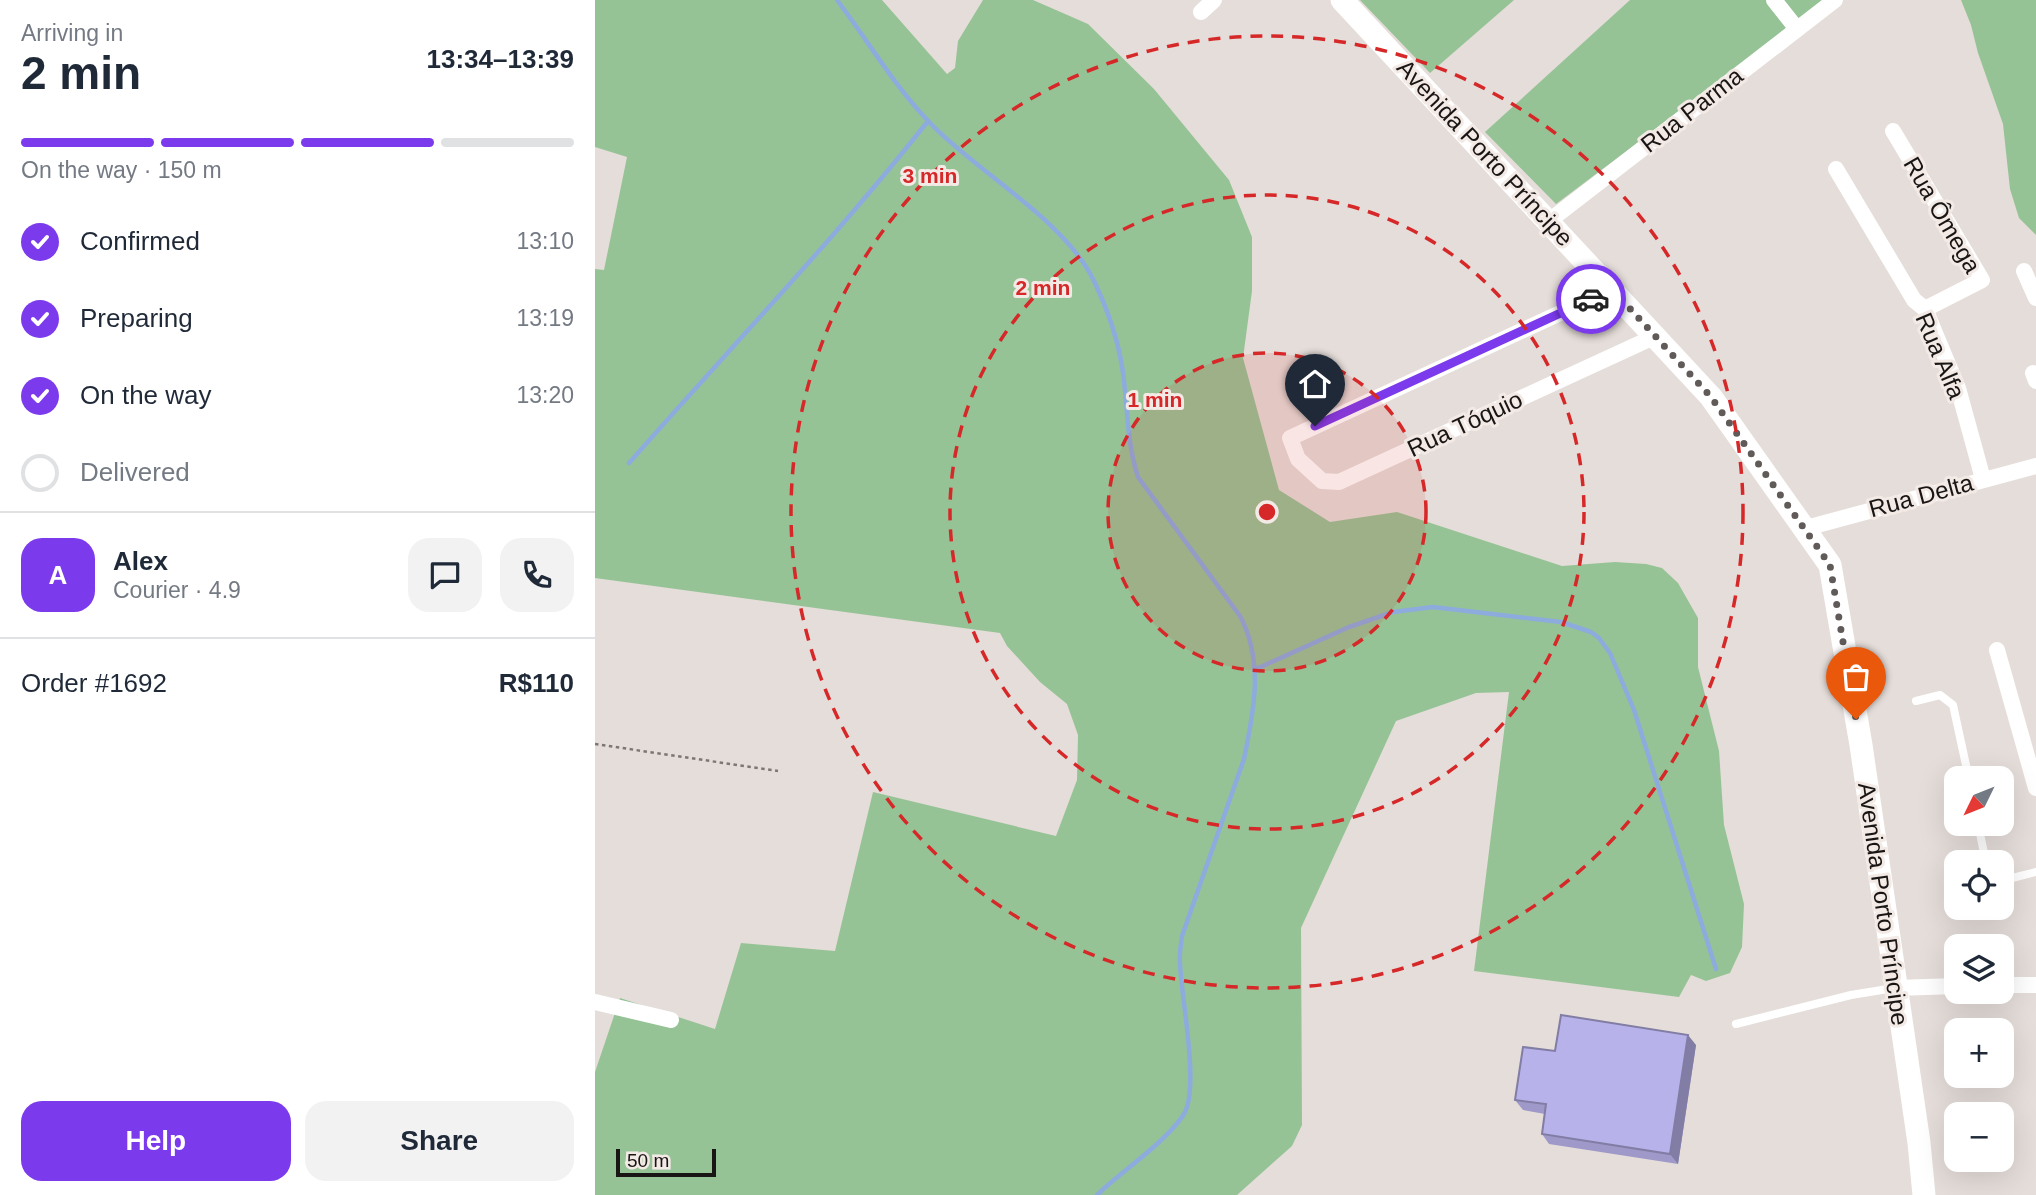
<!DOCTYPE html>
<html lang="en">
<head>
<meta charset="utf-8">
<style>
	body { margin:0; font-family:Arial,sans-serif; background:#f2f2f3; color:#1f2937; height:100vh; display:flex; flex-direction:column; font-size:26px; white-space:nowrap }
	* { box-sizing:border-box; margin:0 }
	p { font-size:23px; color:#747a83 }
	.icon { flex:none; width:38px; height:38px; fill:none; stroke:currentColor; stroke-width:2; stroke-linecap:round; stroke-linejoin:round }
	.map { position:relative; flex:1; overflow:hidden }
	.drawer { display:flex; flex-direction:column; background:#fff; width:595px }
	.drawer>* { flex:none }
	.needle { width:46px; rotate:227deg }
	.fabs { position:absolute; left:1349px; top:766px; display:grid; gap:14px }
	.fabs a { display:grid; place-items:center; width:70px; height:70px; border-radius:14px; background:#fff; box-shadow:0 7px 28px #0002; font-size:35px }
	.scale { position:absolute; left:21px; bottom:18px; width:100px; box-sizing:border-box; padding-left:7px; border:4px solid #181514; border-top:0; font-size:19px; line-height:24px; white-space:nowrap; color:#181514; -webkit-text-stroke:5px #f3eae6; paint-order:stroke }
	.pin { position:absolute; display:grid; place-items:center; width:60px; height:60px; color:#fff; margin:-72px -30px; border-radius:50% 50% 50% 0; rotate:-45deg; box-shadow:0 0 7px #0007 }
	.pin .icon { rotate:45deg }
	.courier { position:absolute; display:grid; place-items:center; width:70px; height:70px; margin:-35px; border:5px solid #7c3aed; border-radius:50%; background:#fff; color:#222; box-shadow:0 2px 9px #0007 }
	.summary em { font-style:normal; font-weight:600 }
	.summary div { display:flex; flex-direction:column-reverse }
	.summary { display:flex; align-items:center; justify-content:space-between; height:119px; padding:0 21px }
	h1 { font-size:46px; font-weight:600; line-height:52px }
	.bar { display:grid; grid-template-columns:repeat(4,1fr); gap:10px 7px; align-content:center; height:84px; padding:0 21px }
	.bar i { height:9px; border-radius:5px; background:#e0e1e3 }
	.bar .selected { background:#7c3aed }
	.bar p { grid-column:span 4 }
	.line { display:flex; align-items:center; gap:18px; padding:0 21px; border-top:2px solid #e0e1e3 }
	.line div { flex:1 }
	.round { display:grid; place-items:center; flex:none; width:74px; height:74px; border-radius:21px; background:#f2f2f3 }
	ol { padding:0 21px; list-style:none }
	li { display:flex; align-items:center; gap:21px; height:77px }
	li p { margin-inline-start:auto }
	li .icon { padding:7px; border-radius:50%; background:#7c3aed; color:#fff; stroke-width:4 }
	li:last-child { color:#747a83 }
	li i { width:38px; height:38px; border:4px solid #e0e1e3; border-radius:50% }
	.action { display:flex; gap:14px; margin-top:auto; padding:14px 21px }
	.action a { flex:1; height:80px; border-radius:21px; background:#7c3aed; color:#fff; font-size:28px; font-weight:600; line-height:80px; text-align:center }
	.action a+a { background:#f2f2f3; color:#1f2937 }
	main { display:flex; flex:1; min-height:0 }
	.map>svg:first-child { display:block }
	.green { fill:#96c396 }
	.lines { fill:none; stroke-linecap:round; stroke-linejoin:round }
	.stream { stroke:#8dabdd; stroke-width:4.5 }
	.path { stroke:#7c7774; stroke-width:2.5; stroke-dasharray:3.5 3.5; stroke-linecap:butt }
	.lane { stroke:#fff; stroke-width:8 }
	.street { stroke:#fff; stroke-width:16 }
	.secondary { stroke:#fff; stroke-width:23 }
	.wall { fill:#9e99c9 }
	.shaded-wall { fill:#817da4 }
	.building { fill:#b8b2ea; stroke:#817da4; stroke-width:2 }
	.done { stroke:#605b59; stroke-width:7; stroke-dasharray:0 12.6 }
	.route { stroke:#7c3aed; stroke-width:9 }
	.ring { fill:none; stroke:#d62828; stroke-width:3.5; stroke-dasharray:12 9 }
	.labels { text-anchor:middle; stroke-width:6; stroke-linejoin:round; paint-order:stroke }
	.street-label { font-size:24px; fill:#181514; stroke:#f3eae6 }
	.centre { fill:#d62828; stroke:#f3eae6; stroke-width:3.5 }
	.ring-label { font-size:21px; text-anchor:middle; font-weight:bold; fill:#d62828; stroke:#f3eae6; stroke-width:6; stroke-linejoin:round; paint-order:stroke }
</style>
</head>
<body>
<main>
<section class="drawer">
<div class="summary"><div><h1>2 min</h1><p>Arriving in</p></div><em>13:34–13:39</em></div>
<div class="bar"><i class="selected"></i><i class="selected"></i><i class="selected"></i><i></i><p>On the way · 150 m</p></div>
<ol>
<li><svg class="icon" aria-label="check" viewBox="0 0 24 24"><path d="M5 12l5 5 9-10"/></svg>Confirmed<p>13:10</p></li>
<li><svg class="icon" aria-label="check" viewBox="0 0 24 24"><path d="M5 12l5 5 9-10"/></svg>Preparing<p>13:19</p></li>
<li><svg class="icon" aria-label="check" viewBox="0 0 24 24"><path d="M5 12l5 5 9-10"/></svg>On the way<p>13:20</p></li>
<li><i></i>Delivered</li>
</ol>
<div class="line" style="height:126px"><b class="round" style="background:#7c3aed;color:#fff">A</b><div><b>Alex</b><p>Courier · 4.9</p></div><a class="round"><svg class="icon" aria-label="chat" viewBox="0 0 24 24"><path d="M4 5h16v11H9l-5 4z"/></svg></a><a class="round"><svg class="icon" aria-label="phone" viewBox="0 0 24 24"><path d="M5 4h4l2 5-3 2q2 4 5 5l2-3 5 2v4C11 20 4 13 5 4z"/></svg></a></div>
<div class="line" style="height:91px"><div>Order #1692</div><b>R$110</b></div>
<div class="action"><a>Help</a><a>Share</a></div>
</section>
<div class="map">
<svg width="1441" height="1195" viewBox="0 0 1441 1195">
	<rect width="100%" height="100%" fill="#e5ddd9"/>
	<g class="green">
		<polygon points="0,0 287,0 352,74 360,68 363,41 388,0 438,0 493,24 559,89 634,180 657,237 657,291 648,358 684,490 735,522 802,512 967,566 1020,562 1051,564 1067,568 1083,583 1103,618 1103,667 1124,751 1129,825 1149,904 1147,947 1135,973 1111,981 1096,975 1084,997 879,971 914,692 881,693 801,721 706,928 707,1125 697,1146 642,1195 0,1195 0,1072 25,998 120,1029 146,943 240,951 278,792 461,836 482,780 483,735 472,704 445,682 412,646 405,633 0,578 0,269 9,270 32,157 0,147"/>
		<polygon points="765,0 919,0 835,73"/>
		<polygon points="1035,0 1233,0 961,204 890,132"/>
		<polygon points="1366,0 1441,0 1441,235 1424,218 1415,189 1408,124 1383,53 1376,25"/>
	</g>
	<g class="lines">
		<g class="stream">
			<path d="M242 0C273 41 300 87 335 123 383 173 470 220 499 281 512 308 522 336 527 366 533 403 531 441 543 477L645 616C669 661 659 711 649 759L587 936C586 945 584 954 585 963 586 998 605 1086 589 1114 571 1142 527 1171 502 1195"/>
			<path d="M34 463C134 349 239 240 333 121"/>
			<polyline points="661,669 754,627 798,612 838,607 966,622 996,632 1004,638 1015,653 1039,710 1121,969"/>
		</g>
		<polyline class="path" points="0,744 183,771"/>
		<g class="lane">
			<polyline points="1321,701 1345,695 1358,705 1374,779"/>
			<polyline points="1383,824 1389,853 1395,863"/>
			<polyline points="1407,876 1413,879 1441,872"/>
			<polyline points="1141,1024 1256,995 1299,988"/>
		</g>
		<g class="street">
			<polyline points="1179,0 1202,29"/>
			<polyline points="606,12 619,0"/>
			<polyline points="1298,131 1387,280 1330,309"/>
			<polyline points="1241,169 1319,300 1330,309 1363,388 1388,479"/>
			<polyline points="954,221 1240,0"/>
			<polyline points="1429,271 1441,298"/>
			<polyline points="1017,289 695,438 703,459 727,481 744,482 1061,336"/>
			<polyline points="1438,373 1441,381"/>
			<polyline points="1211,528 1441,466"/>
			<polyline points="1402,650 1441,788"/>
			<polyline points="1407,985 1441,985"/>
			<polyline points="1300,988 1362,986"/>
			<polyline points="0,1002 76,1020"/>
		</g>
		<polyline class="secondary" points="747,0 1116,397 1235,565 1266,745 1324,1143 1329,1195"/>
	</g>
	<polygon class="wall" points="1101,1045 1083,1164 954,1144 947,1134 950,1114 928,1110 920,1100 960,1051"/>
	<polygon class="shaded-wall" points="1093,1035 1101,1045 1083,1164 1075,1154"/>
	<polygon class="building" points="966,1015 1093,1035 1075,1154 947,1134 951,1104 920,1100 928,1047 960,1051"/>
	<g class="lines">
		<polyline class="done" points="996,299 1017,289 1116,397 1235,565 1261,719"/>
		<polyline class="route" points="720,426 996,299"/>
	</g>
	<circle cx="672" cy="512" r="159" fill="#d62828" fill-opacity=".12"/>
	<g class="ring">
		<circle cx="672" cy="512" r="159"/>
		<circle cx="672" cy="512" r="317"/>
		<circle cx="672" cy="512" r="476"/>
	</g>
	<g class="labels">
		<g class="street-label">
			<text transform="translate(1097 110) rotate(-38)" y="8">Rua Parma</text>
			<text transform="translate(890 153) rotate(47)" y="8">Avenida Porto Príncipe</text>
			<text transform="translate(1347 215) rotate(60)" y="8">Rua Ômega</text>
			<text transform="translate(1345 356) rotate(67)" y="8">Rua Alfa</text>
			<text transform="translate(870 424) rotate(-25)" y="8">Rua Tóquio</text>
			<text transform="translate(1326 496) rotate(-15)" y="8">Rua Delta</text>
			<text transform="translate(1288 904) rotate(82)" y="8">Avenida Porto Príncipe</text>
		</g>
	</g>
	<circle cx="672" cy="512" r="10" class="centre"/>
	<g class="ring-label">
		<text x="335" y="183">3 min</text>
		<text x="448" y="295">2 min</text>
		<text x="560" y="407">1 min</text>
	</g>
</svg>
<div class="fabs">
<a><svg class="needle" viewBox="-14 -14 28 28"><path d="M0-13l5 13h-10z" fill="#e53935"/><path d="M0 13l5-13h-10z" fill="#747a83"/></svg></a>
<a><svg class="icon" aria-label="locate" viewBox="0 0 24 24"><circle cx="12" cy="12" r="6"/><path d="M12 2v4M12 18v4M2 12h4M18 12h4"/></svg></a>
<a><svg class="icon" aria-label="layers" viewBox="0 0 24 24"><path d="M12 4l9 5-9 5-9-5zM3 14l9 5 9-5"/></svg></a>
<a>+</a>
<a>−</a>
</div>
<div class="scale">50 m</div>
<div class="pin" style="left:1261px;top:719px;background:#ea580c"><svg class="icon" aria-label="bag" viewBox="0 0 24 24"><path d="M5 8h14l-1 12H6zM9 8a3 3 0 0 1 6 0"/></svg></div>
<div class="pin" style="left:720px;top:426px;background:#1f2937"><svg class="icon" aria-label="home" viewBox="0 0 24 24"><path d="M3 11l9-7 9 7M6 9v11h12V9"/></svg></div>
<div class="courier" style="left:996px;top:299px"><svg class="icon" aria-label="car" viewBox="0 0 24 24"><path d="M5 17H2v-5l4-1 3-4h7l3 4 3 1v5h-3M9 17h6M6 11h13"/><circle cx="7" cy="17" r="2"/><circle cx="17" cy="17" r="2"/></svg></div>
</div>
</main>
</body>
</html>
